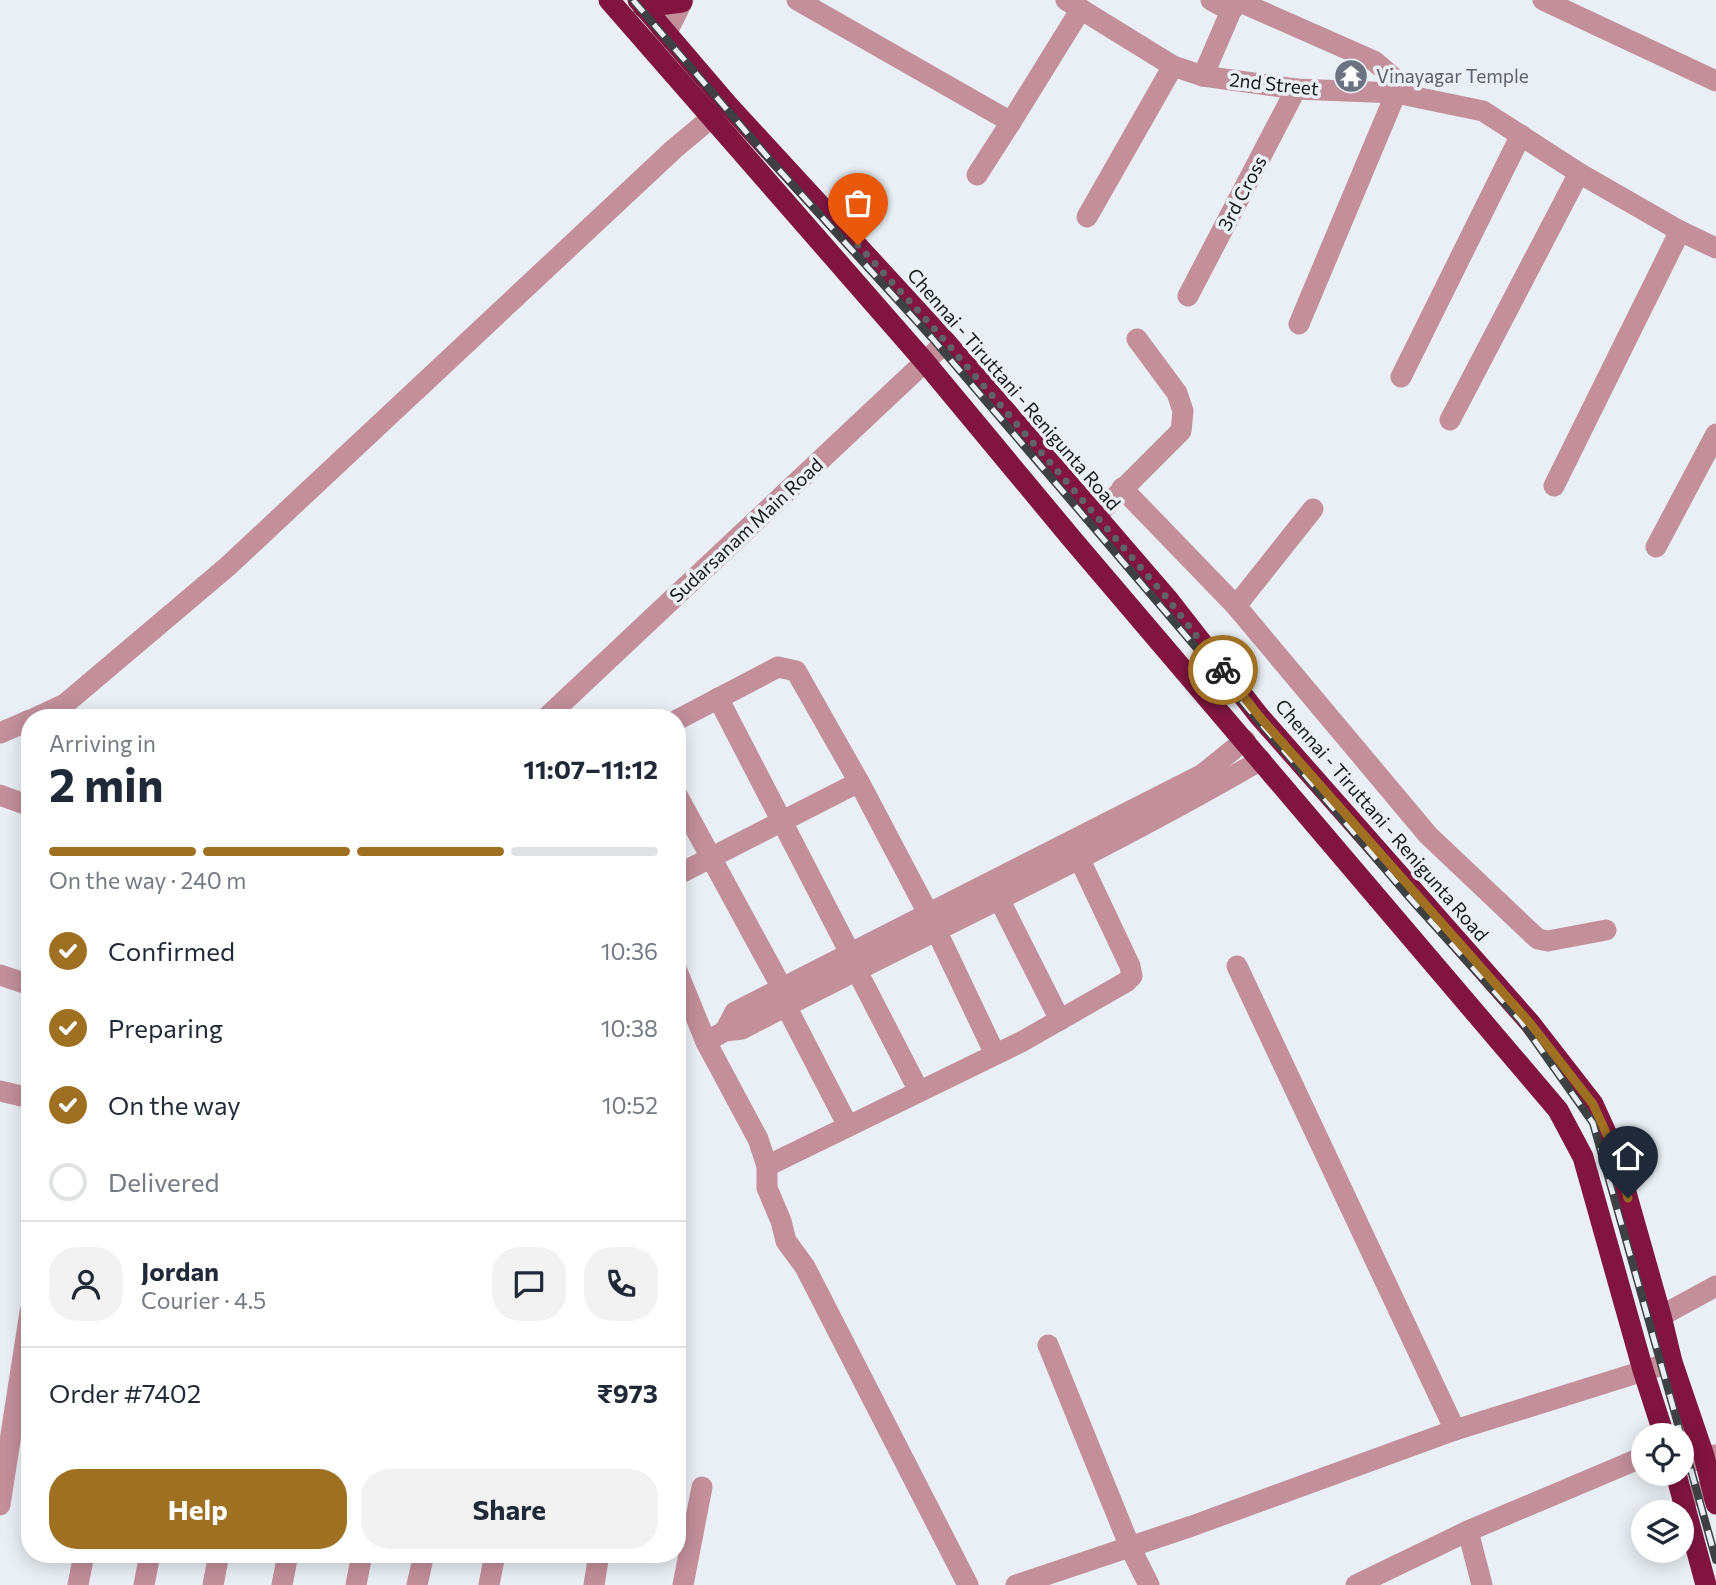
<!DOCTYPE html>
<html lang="en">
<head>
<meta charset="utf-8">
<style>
	body { margin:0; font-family:Commissioner,sans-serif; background:#f2f2f3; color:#1f2937; height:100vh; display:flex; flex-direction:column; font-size:26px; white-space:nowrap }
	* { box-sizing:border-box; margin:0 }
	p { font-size:23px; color:#747a83 }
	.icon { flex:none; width:38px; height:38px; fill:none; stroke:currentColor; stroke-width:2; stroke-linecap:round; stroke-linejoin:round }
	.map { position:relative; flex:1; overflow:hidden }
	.details { position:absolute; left:21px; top:709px; width:665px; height:854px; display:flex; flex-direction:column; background:#fff; border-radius:28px; box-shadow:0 4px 18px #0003 }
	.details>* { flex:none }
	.controls { position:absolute; left:1631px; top:1423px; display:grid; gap:14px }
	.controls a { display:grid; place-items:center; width:63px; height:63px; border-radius:50%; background:#fff; box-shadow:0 4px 18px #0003; font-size:35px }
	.pin { position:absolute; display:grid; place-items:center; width:60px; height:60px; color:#fff; margin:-72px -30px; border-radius:50% 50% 50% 0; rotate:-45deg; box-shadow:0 0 7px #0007 }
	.pin .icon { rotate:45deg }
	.courier { position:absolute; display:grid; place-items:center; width:70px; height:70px; margin:-35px; border:5px solid #9f7022; border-radius:50%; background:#fff; color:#222; box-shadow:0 2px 9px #0007 }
	.headline em { font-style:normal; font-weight:700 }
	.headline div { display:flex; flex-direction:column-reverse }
	.headline { display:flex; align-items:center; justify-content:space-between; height:119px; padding:0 28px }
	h1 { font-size:46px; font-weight:700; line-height:52px }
	.bar { display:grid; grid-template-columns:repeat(4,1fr); gap:10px 7px; align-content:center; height:84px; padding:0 28px }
	.bar i { height:9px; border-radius:5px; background:#e0e1e3 }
	.bar .current { background:#9f7022 }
	.bar p { grid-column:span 4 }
	.line { display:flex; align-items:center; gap:18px; padding:0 28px; border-top:2px solid #e0e1e3 }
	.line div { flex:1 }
	.round { display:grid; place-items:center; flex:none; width:74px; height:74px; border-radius:28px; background:#f2f2f3 }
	ol { padding:0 28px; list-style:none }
	li { display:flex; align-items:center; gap:21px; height:77px }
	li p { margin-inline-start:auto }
	li .icon { padding:7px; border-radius:50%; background:#9f7022; color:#fff; stroke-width:4 }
	li:last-child { color:#747a83 }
	li i { width:38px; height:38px; border:4px solid #e0e1e3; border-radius:50% }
	.button { display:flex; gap:14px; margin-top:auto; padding:14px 28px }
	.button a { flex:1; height:80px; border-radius:28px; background:#9f7022; color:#fff; font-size:28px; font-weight:700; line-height:80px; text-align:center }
	.button a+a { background:#f2f2f3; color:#1f2937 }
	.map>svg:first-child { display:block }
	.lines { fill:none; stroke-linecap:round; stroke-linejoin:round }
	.minor { stroke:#c28f9b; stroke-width:21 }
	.highway { stroke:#811540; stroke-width:21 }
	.rail-casing { stroke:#3e4143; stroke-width:8 }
	.rail { stroke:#e9eff4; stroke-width:5; stroke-dasharray:16; stroke-linecap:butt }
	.done { stroke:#606366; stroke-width:7; stroke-dasharray:0 12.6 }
	.route { stroke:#9f7022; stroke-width:9 }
	.labels { text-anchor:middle; stroke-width:7; stroke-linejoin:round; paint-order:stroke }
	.worship-label { font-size:19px; fill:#5b616d; stroke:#e9eff4; text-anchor:start }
	.street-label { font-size:19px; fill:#16181a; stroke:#e9eff4 }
</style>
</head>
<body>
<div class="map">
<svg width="1716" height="1585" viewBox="0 0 1716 1585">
	<rect width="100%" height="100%" fill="#e9eff4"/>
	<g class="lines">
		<g class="minor">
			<polyline points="797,0 1011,122 1081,9"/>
			<polyline points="1066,0 1173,66 1203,76 1296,89 1396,93 1483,111 1579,173 1680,231 1716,248"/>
			<polyline points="1211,0 1231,11"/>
			<polyline points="1543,0 1716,81"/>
			<polyline points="1238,1 1374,61 1414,95"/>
			<polyline points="654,45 667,32 683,0"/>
			<polyline points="1203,76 1231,11 1240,0"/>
			<polyline points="977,175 1011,122"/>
			<polyline points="1087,217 1173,66"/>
			<polyline points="1188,296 1296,89"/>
			<polyline points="1299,324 1396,93"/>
			<polyline points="1401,377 1521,135"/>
			<polyline points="1450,420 1579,173"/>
			<polyline points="1554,486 1680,231"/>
			<polyline points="1122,488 1236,606 1428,835 1526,928 1538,939 1548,941 1606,930"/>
			<polyline points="1095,517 1181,431 1183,411 1177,393 1137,339"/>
			<polyline points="1656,547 1716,434"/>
			<polyline points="1236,606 1313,509"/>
			<polyline points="718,698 850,953"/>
			<polyline points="35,718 65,704 227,567 674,149 711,118"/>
			<polyline points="546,718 946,342"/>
			<polyline points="677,720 778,667 796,671 859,782 928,913 995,1054"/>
			<polyline points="0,733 30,720"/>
			<polyline points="0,795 30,806"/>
			<polyline points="677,795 782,988"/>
			<polyline points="677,875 859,782"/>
			<polyline points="999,899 1060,1020"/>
			<polyline points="1237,966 1455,1430"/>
			<polyline points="677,971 706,1042 758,1139 767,1166 767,1188 781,1221 786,1241 805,1267 968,1585"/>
			<polyline points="857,971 919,1091"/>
			<polyline points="0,975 30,985"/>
			<polyline points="786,1006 848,1126"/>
			<polyline points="725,1031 735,1012 1203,774 1245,740"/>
			<path d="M706 1042 725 1031 742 1029C915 938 1093 858 1261 760"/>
			<polyline points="0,1091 30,1098"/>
			<polyline points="767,1166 1023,1041 1126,982 1132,976 1130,966 1079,858"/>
			<polyline points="1661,1316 1716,1286"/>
			<polyline points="1048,1345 1130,1547 1149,1585"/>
			<polyline points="1682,1466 1704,1456 1716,1455"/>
			<polyline points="1683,1501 1716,1485"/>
			<polyline points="0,1505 30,1312"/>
			<polyline points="1468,1531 1482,1585"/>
			<polyline points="78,1585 84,1554"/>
			<polyline points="144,1585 150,1554"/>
			<polyline points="213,1585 219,1554"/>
			<polyline points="282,1585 288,1554"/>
			<polyline points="356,1585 362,1554"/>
			<polyline points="417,1585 424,1554"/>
			<polyline points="489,1585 495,1554"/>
			<polyline points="594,1585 599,1554"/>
			<polyline points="683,1585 702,1487"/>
			<polyline points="1016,1585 1192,1526 1455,1430 1672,1362"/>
			<polyline points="1356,1585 1468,1531 1643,1457"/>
		</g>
		<g class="highway">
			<polyline points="609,0 925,362 1072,539 1558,1110 1583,1157 1643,1370 1664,1435"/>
			<polyline points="638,0 728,105 946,342 1167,598 1259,716 1530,1023 1593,1104 1614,1150 1661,1316 1672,1362 1704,1456 1716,1504"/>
			<polyline points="643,7 682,2"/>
			<polyline points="1676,1474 1706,1585"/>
		</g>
		<g class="rail-casing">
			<g id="rail">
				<polyline points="633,0 772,162 932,338 1408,896 1521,1021 1593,1123 1681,1435"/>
				<polyline points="1682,1438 1716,1560"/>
			</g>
		</g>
		<use href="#rail" class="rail"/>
	</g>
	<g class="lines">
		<polyline class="done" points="858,245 932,326 1167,598 1223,670"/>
		<polyline class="route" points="1223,670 1259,716 1530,1023 1593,1104 1614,1150 1628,1198"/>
	</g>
	<defs>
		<g id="temple-disc" transform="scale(1.75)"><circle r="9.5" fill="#6b7280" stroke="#e9eff4"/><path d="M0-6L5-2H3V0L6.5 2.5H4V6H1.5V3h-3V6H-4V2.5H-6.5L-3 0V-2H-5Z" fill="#fff"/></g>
	</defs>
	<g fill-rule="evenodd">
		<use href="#temple-disc" x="1351" y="76"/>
	</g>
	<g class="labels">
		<g class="worship-label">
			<text x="1376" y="83">Vinayagar Temple</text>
		</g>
		<g class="street-label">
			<text transform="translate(1274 84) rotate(6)" y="7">2nd Street</text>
			<text transform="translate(1242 193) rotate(-62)" y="7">3rd Cross</text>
			<text transform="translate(1014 389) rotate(49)" y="7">Chennai - Tiruttani - Renigunta Road</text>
			<text transform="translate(746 530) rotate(-43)" y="7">Sudarsanam Main Road</text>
			<text transform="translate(1382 820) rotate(49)" y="7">Chennai - Tiruttani - Renigunta Road</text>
		</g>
	</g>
</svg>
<div class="controls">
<a><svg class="icon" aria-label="locate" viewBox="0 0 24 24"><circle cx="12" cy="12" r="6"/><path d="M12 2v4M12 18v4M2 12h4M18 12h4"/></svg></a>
<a><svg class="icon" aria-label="layers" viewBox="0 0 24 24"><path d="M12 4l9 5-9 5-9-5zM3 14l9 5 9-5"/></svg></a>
</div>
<div class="pin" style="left:858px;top:245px;background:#ea580c"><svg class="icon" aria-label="bag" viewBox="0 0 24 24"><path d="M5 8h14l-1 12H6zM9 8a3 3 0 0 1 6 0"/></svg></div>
<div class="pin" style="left:1628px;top:1198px;background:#1f2937"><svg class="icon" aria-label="home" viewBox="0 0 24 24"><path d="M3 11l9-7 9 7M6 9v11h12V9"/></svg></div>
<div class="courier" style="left:1223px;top:670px"><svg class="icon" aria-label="bike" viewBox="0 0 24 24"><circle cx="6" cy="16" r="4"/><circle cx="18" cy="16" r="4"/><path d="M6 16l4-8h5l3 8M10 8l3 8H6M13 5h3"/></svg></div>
<section class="details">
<div class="headline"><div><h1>2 min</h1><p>Arriving in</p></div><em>11:07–11:12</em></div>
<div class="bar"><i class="current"></i><i class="current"></i><i class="current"></i><i></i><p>On the way · 240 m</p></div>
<ol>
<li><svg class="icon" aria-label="check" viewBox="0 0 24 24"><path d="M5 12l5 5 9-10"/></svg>Confirmed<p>10:36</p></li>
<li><svg class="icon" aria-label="check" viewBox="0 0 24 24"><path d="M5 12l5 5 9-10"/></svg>Preparing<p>10:38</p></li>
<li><svg class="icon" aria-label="check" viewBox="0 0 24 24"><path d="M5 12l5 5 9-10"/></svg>On the way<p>10:52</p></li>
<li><i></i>Delivered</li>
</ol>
<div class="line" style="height:126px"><a class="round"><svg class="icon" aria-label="person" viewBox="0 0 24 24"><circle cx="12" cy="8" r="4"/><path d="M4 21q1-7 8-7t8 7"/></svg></a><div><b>Jordan</b><p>Courier · 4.5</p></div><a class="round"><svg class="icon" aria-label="chat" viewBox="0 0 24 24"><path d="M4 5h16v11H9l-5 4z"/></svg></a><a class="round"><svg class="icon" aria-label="phone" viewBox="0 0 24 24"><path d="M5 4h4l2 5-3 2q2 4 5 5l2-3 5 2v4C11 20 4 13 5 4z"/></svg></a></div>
<div class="line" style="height:91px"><div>Order #7402</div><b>₹973</b></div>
<div class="button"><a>Help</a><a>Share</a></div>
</section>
</div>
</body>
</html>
